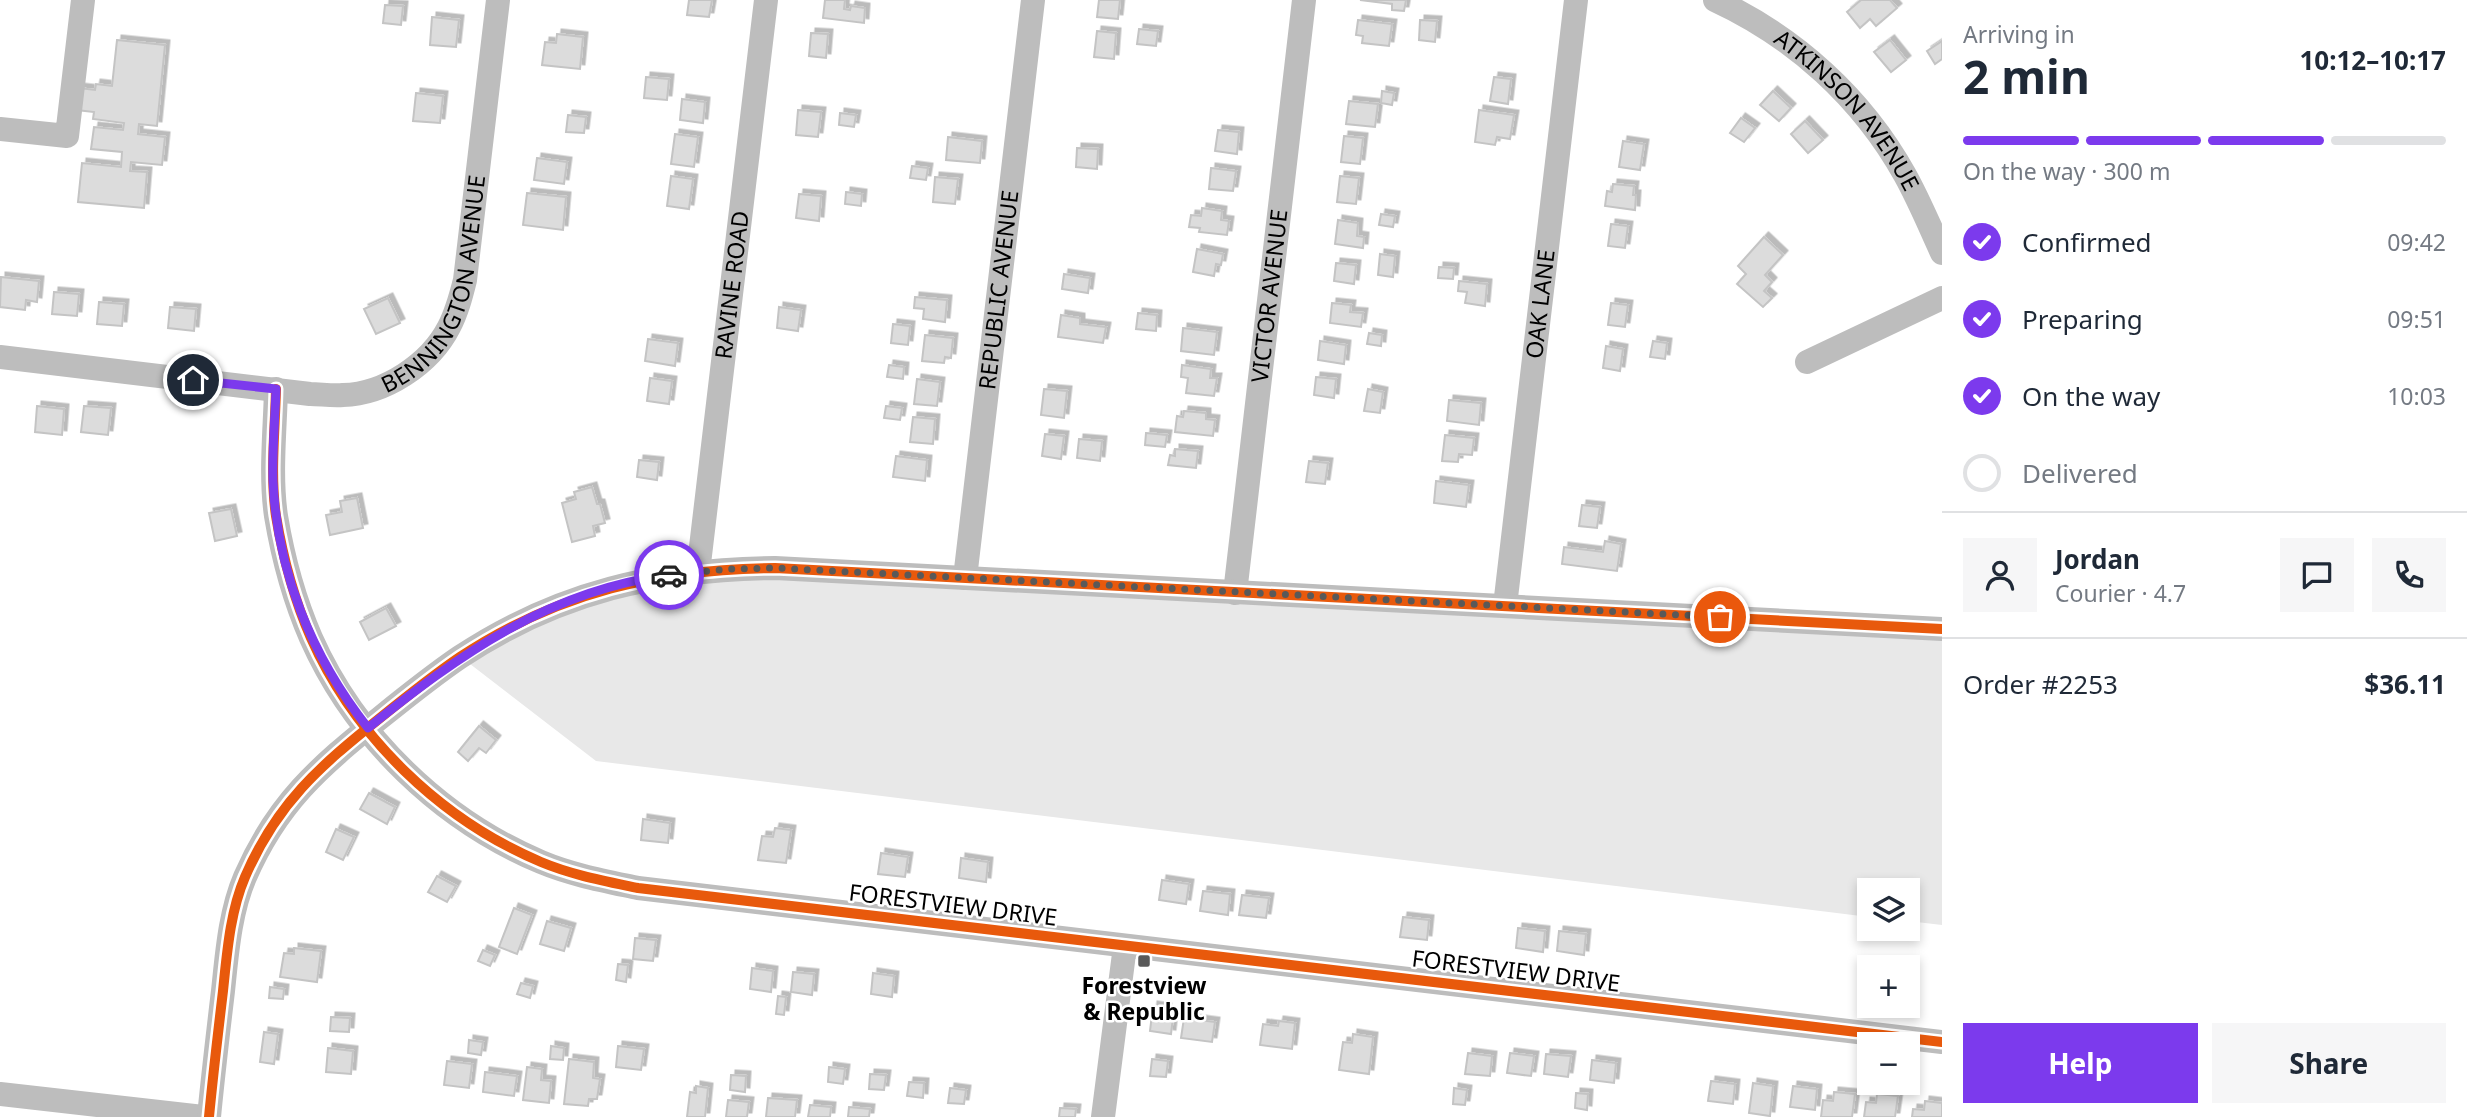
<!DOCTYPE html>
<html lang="en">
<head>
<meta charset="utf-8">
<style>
	body { margin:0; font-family:"Noto Sans",sans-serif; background:#f6f6f7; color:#1f2937; height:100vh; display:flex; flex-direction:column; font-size:26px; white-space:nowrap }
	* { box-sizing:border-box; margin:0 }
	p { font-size:23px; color:#747a83 }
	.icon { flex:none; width:38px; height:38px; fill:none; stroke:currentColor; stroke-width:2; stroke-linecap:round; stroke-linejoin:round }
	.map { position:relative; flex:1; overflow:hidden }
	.panel { display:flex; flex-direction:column; background:#fff; width:525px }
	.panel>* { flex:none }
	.controls { position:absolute; left:1857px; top:878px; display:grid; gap:14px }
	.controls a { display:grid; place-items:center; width:63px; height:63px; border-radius:0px; background:#fff; box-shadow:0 4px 10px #0003; font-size:35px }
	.pin { position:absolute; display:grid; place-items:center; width:60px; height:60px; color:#fff; margin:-30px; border:4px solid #fff; border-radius:50%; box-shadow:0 2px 7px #0007 }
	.courier { position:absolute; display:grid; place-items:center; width:70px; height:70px; margin:-35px; border:5px solid #7c3aed; border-radius:50%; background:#fff; color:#222; box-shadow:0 2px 9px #0007 }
	.summary em { font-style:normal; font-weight:700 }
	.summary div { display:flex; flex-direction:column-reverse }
	.summary { display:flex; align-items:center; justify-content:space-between; height:119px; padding:0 21px }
	h1 { font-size:46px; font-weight:700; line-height:52px }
	.bar { display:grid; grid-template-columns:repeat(4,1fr); gap:10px 7px; align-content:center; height:84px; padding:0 21px }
	.bar i { height:9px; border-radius:5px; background:#e0e1e3 }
	.bar .active { background:#7c3aed }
	.bar p { grid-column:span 4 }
	.line { display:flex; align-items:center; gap:18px; padding:0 21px; border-top:2px solid #e0e1e3 }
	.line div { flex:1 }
	.round { display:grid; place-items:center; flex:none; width:74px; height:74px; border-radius:0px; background:#f6f6f7 }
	ol { padding:0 21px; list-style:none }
	li { display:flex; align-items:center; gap:21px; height:77px }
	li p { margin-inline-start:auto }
	li .icon { padding:7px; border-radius:50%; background:#7c3aed; color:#fff; stroke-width:4 }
	li:last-child { color:#747a83 }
	li i { width:38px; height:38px; border:4px solid #e0e1e3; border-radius:50% }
	.cta { display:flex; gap:14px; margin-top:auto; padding:14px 21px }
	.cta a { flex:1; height:80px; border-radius:0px; background:#7c3aed; color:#fff; font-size:28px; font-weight:700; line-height:80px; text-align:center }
	.cta a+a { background:#f6f6f7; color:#1f2937 }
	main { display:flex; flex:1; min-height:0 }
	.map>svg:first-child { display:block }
	.green { fill:#e8e8e8 }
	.building { fill:#dcdcdc; stroke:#c4c4c4; stroke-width:2; filter:url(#shadow) }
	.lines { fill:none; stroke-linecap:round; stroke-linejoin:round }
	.minor { stroke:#bdbdbd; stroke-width:24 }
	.cycleway-casing { stroke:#fff; stroke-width:15 }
	.cycleway { stroke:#e8590c; stroke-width:10 }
	.done { stroke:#595959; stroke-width:7; stroke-dasharray:0 12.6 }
	.route { stroke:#7c3aed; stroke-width:9 }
	.poi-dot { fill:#595959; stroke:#fff; stroke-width:2.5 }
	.labels { text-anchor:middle; stroke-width:5; stroke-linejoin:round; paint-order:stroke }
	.street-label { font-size:23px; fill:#000; stroke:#fff }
	.poi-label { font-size:23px; font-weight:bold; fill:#000; stroke:#fff }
</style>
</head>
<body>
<main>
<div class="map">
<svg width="1942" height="1117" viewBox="0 0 1942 1117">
	<defs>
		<filter id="shadow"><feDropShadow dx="4.5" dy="-4.5" stdDeviation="0" flood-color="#0004"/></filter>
	</defs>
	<rect width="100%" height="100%" fill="#fff"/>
	<polygon class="green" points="730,569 1942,629 1942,925 1908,921 1908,891 1869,891 1869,917 596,761 461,657 534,616"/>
	<g class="building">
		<polygon points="689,0 712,0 709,17 687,15"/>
		<polygon points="825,0 845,0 844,9 850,10 851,6 865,8 864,23 823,18"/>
		<polygon points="1099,0 1120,0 1118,19 1097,17"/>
		<polygon points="1360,0 1406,0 1404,11 1392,10 1392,4"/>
		<polygon points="1861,0 1890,0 1897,8 1876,26 1870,19 1860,28 1847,12"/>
		<polygon points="385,5 403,6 401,25 383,23"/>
		<polygon points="432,17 459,20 456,47 430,45"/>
		<polygon points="1358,20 1392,24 1389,46 1362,43 1363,36 1356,35"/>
		<polygon points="1420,20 1437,21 1435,42 1419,40"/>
		<polygon points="1139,29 1158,31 1156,46 1137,44"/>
		<polygon points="1097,31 1116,33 1114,59 1094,57"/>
		<polygon points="811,33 828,34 826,58 809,56"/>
		<polygon points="557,34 583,37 580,69 542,65 545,42 556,43"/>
		<polygon points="117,40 165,45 157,126 139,124 138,134 165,137 162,165 131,162 130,171 147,172 144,208 78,202 82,163 121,167 122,152 91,149 94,127 123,130 124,123 93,119 94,112 77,110 79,88 95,90 96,84 112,86"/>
		<polygon points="1890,40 1906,60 1891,72 1874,52"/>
		<polygon points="1942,41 1942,59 1935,64 1927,51"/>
		<polygon points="646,77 669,79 667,100 644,98"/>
		<polygon points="1494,77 1511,79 1508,104 1490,101"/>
		<polygon points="1382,91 1394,93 1392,105 1381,103"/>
		<polygon points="1773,91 1791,108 1779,121 1760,105"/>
		<polygon points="416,93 443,96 440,123 413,121"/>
		<polygon points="682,99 705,102 703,123 680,120"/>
		<polygon points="1349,101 1378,104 1375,127 1346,124"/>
		<polygon points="798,110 821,112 818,137 796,135"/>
		<polygon points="1479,110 1514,115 1510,139 1497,137 1495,145 1475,142"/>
		<polygon points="840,113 856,115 854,127 839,125"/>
		<polygon points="568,115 586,117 584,133 566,132"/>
		<polygon points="1741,118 1755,128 1744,142 1730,133"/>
		<polygon points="1805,121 1823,140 1808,153 1791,134"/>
		<polygon points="1218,130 1239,132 1237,154 1215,151"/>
		<polygon points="675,134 698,137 694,167 671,164"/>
		<polygon points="1344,136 1363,138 1360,164 1341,162"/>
		<polygon points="948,137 982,141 980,163 946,160"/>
		<polygon points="1623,141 1644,144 1640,170 1619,167"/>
		<polygon points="1077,148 1098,149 1097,169 1076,167"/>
		<polygon points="537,158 567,162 564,184 534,180"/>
		<polygon points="912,166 928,168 926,180 910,178"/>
		<polygon points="1211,168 1236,171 1233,191 1209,189"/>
		<polygon points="671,176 693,179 689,209 667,206"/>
		<polygon points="1340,176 1359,178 1356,204 1337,202"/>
		<polygon points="935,177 958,179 955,204 933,202"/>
		<polygon points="1613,184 1634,186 1633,195 1636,195 1635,210 1605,206 1607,191 1612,192"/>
		<polygon points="846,192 862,194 861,206 845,204"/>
		<polygon points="527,193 566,197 563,230 523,225"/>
		<polygon points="799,194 821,196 819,221 796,218"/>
		<polygon points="1202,208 1222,211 1221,220 1229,221 1227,235 1199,232 1200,228 1189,227 1191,215 1201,216"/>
		<polygon points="1381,214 1395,216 1393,227 1379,225"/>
		<polygon points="1338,220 1358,223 1357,236 1364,237 1363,248 1335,244"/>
		<polygon points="1611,224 1628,226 1625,248 1608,246"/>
		<polygon points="1764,237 1783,255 1765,275 1772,282 1764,291 1772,298 1763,307 1737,284 1746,274 1738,266"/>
		<polygon points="1197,249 1223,254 1221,265 1216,264 1214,276 1193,272"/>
		<polygon points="1380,254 1395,256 1393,277 1378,275"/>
		<polygon points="1336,263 1356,265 1354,284 1334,281"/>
		<polygon points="1439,267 1454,268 1453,279 1438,278"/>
		<polygon points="1064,274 1090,278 1088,293 1062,289"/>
		<polygon points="1,277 39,281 37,302 26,300 25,310 0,307"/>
		<polygon points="1459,281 1487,284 1485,306 1465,303 1467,292 1458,291"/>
		<polygon points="54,292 79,294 77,316 52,314"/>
		<polygon points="915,297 947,300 945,322 923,319 924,309 914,308"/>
		<polygon points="388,298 400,323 376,334 364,309"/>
		<polygon points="99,302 124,304 122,326 97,324"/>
		<polygon points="1332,303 1351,305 1350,312 1363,313 1361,327 1330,323"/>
		<polygon points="1611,303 1628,305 1625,327 1608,325"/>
		<polygon points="170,307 196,309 194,331 168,328"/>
		<polygon points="779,307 801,310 798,331 777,328"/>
		<polygon points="1138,313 1157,315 1156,331 1136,329"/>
		<polygon points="1061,315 1080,318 1080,324 1106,327 1103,343 1058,337"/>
		<polygon points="893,324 910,326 908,345 891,343"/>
		<polygon points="1183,328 1217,332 1214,355 1181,351"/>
		<polygon points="1369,333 1382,335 1381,346 1367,344"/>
		<polygon points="925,335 953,338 951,358 945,357 944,363 922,361"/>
		<polygon points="648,339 678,343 675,366 645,361"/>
		<polygon points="1320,341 1346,345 1344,364 1318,360"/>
		<polygon points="1653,341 1667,343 1665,359 1650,357"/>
		<polygon points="1606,346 1623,349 1620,371 1603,368"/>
		<polygon points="889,365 904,367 903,379 887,377"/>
		<polygon points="1182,365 1211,369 1210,378 1217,378 1214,396 1186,393 1188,378 1181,377"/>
		<polygon points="1316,377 1336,379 1334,398 1314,395"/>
		<polygon points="650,378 672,381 669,404 647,401"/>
		<polygon points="917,379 940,382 937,406 914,404"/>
		<polygon points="1044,389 1067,391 1064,418 1041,415"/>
		<polygon points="1368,389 1383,392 1380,413 1364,411"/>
		<polygon points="1449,400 1481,403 1479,425 1447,421"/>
		<polygon points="37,406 64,409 62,435 35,432"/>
		<polygon points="84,406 111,408 108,435 81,432"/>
		<polygon points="886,406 902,408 900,420 884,418"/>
		<polygon points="1184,411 1206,413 1206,419 1215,420 1213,436 1175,432 1177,416 1183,417"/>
		<polygon points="913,417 935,419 933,444 910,442"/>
		<polygon points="1146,433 1167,435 1165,447 1145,445"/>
		<polygon points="1045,434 1064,436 1061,459 1042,456"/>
		<polygon points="1445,435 1474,438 1472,455 1459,454 1458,462 1442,461"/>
		<polygon points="1079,439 1102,441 1100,461 1077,458"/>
		<polygon points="1175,449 1198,451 1196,468 1168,465 1170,455 1175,456"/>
		<polygon points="896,456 927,460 925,481 893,477"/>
		<polygon points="639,460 659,462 657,480 637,477"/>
		<polygon points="1309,461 1328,463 1325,484 1306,482"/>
		<polygon points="1436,481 1469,485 1466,507 1434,503"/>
		<polygon points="592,487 597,504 600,504 605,523 593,526 595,536 572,542 562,503 576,499 574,492"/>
		<polygon points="357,498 363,528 330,535 326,515 342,512 340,501"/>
		<polygon points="1582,505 1600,507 1597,528 1579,526"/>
		<polygon points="231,509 237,536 215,541 209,513"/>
		<polygon points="1605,541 1621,544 1617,571 1562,564 1564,547 1603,552"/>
		<polygon points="386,608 396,626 369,640 360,622"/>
		<polygon points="479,726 496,740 486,753 479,748 468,761 458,752"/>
		<polygon points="369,793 395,807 387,824 360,809"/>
		<polygon points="643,819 670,823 668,843 641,840"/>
		<polygon points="775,828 791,830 786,863 758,860 762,836 773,837"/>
		<polygon points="336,829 354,837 343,860 326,852"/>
		<polygon points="881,853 908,857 905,877 878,874"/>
		<polygon points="961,858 988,862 986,882 959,878"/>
		<polygon points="437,876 456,886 447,902 428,892"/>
		<polygon points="1162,880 1189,884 1186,904 1159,900"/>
		<polygon points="1203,891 1230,894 1228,915 1200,911"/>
		<polygon points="1242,895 1269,898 1266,918 1239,915"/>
		<polygon points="514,908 532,915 517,954 499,947"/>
		<polygon points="1403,917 1429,920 1427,940 1400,937"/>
		<polygon points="547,921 571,928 564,951 540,944"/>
		<polygon points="1518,928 1545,931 1543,952 1516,948"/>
		<polygon points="1559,931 1586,934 1584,955 1557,951"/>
		<polygon points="635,938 656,940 653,961 633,959"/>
		<polygon points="294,948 321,951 317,982 280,977 284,953 294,954"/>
		<polygon points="483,950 495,955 490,966 478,961"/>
		<polygon points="618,964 628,965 626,982 616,980"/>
		<polygon points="752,968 773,971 771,992 750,989"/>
		<polygon points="793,972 814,974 812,995 791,992"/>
		<polygon points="873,973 894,976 892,997 871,994"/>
		<polygon points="521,983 533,986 530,998 517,994"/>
		<polygon points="270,987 284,989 283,999 269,998"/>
		<polygon points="778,996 786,997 784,1015 776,1014"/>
		<polygon points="1153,1006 1167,1008 1166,1016 1173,1017 1171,1034 1150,1031"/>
		<polygon points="331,1017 350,1018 349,1032 330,1031"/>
		<polygon points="1184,1018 1215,1022 1212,1042 1181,1038"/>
		<polygon points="1279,1021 1295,1023 1292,1049 1260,1045 1263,1024 1278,1026"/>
		<polygon points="264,1032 278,1034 274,1064 260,1062"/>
		<polygon points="1353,1034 1373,1037 1369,1074 1339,1070 1343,1042 1352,1043"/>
		<polygon points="469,1040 483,1042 481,1055 468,1053"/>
		<polygon points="551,1046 564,1048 563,1060 550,1059"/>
		<polygon points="618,1046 644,1049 641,1070 616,1067"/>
		<polygon points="328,1048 353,1051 351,1074 326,1072"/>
		<polygon points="1468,1053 1492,1056 1490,1076 1465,1074"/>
		<polygon points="1510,1053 1534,1056 1531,1076 1507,1073"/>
		<polygon points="1546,1054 1571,1056 1568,1077 1544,1074"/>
		<polygon points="569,1059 594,1062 593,1078 600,1079 597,1099 589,1099 588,1106 564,1104"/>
		<polygon points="1152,1059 1168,1061 1166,1077 1150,1076"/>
		<polygon points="1592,1060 1616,1063 1614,1083 1590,1080"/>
		<polygon points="447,1061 472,1064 469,1088 444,1085"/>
		<polygon points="527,1067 542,1069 541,1080 551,1081 549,1103 523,1100"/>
		<polygon points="829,1067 845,1069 843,1084 828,1082"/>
		<polygon points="485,1072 517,1076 514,1096 483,1092"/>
		<polygon points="870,1074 886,1075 884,1090 869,1089"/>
		<polygon points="731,1075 746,1076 745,1092 730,1090"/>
		<polygon points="1711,1081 1735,1084 1733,1104 1708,1101"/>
		<polygon points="909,1082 924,1083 923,1098 907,1096"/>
		<polygon points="1753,1083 1773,1086 1770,1116 1749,1113"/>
		<polygon points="696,1086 708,1088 705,1117 687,1117 690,1092 696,1093"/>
		<polygon points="1793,1086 1817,1089 1815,1110 1790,1107"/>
		<polygon points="950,1088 966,1090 964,1104 948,1103"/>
		<polygon points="1454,1088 1467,1090 1465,1105 1453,1104"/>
		<polygon points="1834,1092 1855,1094 1852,1117 1821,1117 1823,1100 1833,1101"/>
		<polygon points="1576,1093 1588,1094 1587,1110 1575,1108"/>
		<polygon points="1877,1094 1898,1096 1895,1117 1864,1117 1866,1102 1876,1103"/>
		<polygon points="768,1098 797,1100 795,1117 766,1117"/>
		<polygon points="728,1100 749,1102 747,1117 726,1117"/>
		<polygon points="1925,1101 1942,1103 1942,1117 1912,1117 1913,1109 1924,1110"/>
		<polygon points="810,1105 831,1107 830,1117 808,1117"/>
		<polygon points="849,1107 870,1109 869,1117 848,1117"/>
		<polygon points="1060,1108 1076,1109 1075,1117 1059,1117"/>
	</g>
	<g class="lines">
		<g class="minor">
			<path id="s1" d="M1715 0C1795 37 1862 98 1905 175 1919 200 1930 227 1942 253"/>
			<polyline points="0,129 67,136 83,0"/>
			<path id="s2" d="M0 357 310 394C320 394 332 396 343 395 385 394 430 364 449 327 457 312 461 296 465 280L498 0"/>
			<polyline points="1807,362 1942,298"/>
			<path d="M276 389C275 431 270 475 276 516 283 558 294 599 311 638 355 737 441 820 541 862 572 875 605 881 638 888L1942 1042"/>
			<path id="s3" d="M698 572 766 0"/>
			<path id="s4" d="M965 578 1033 0"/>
			<path id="s5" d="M1235 593 1304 0"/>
			<path id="s6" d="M1505 606 1576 0"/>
			<polyline points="0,1094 203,1117"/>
			<path d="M209 1117C213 1075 218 1033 223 991 227 953 230 912 245 877 277 803 319 767 380 718 406 697 432 676 460 657 558 592 659 569 775 568L1942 629"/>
			<polyline points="1103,1117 1125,946"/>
		</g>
		<g class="cycleway-casing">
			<g id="cycleway">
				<path d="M276 389C275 431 270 475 276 516 283 558 294 599 311 638 355 737 441 820 541 862 572 875 605 881 638 888L1942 1042"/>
				<path d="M209 1117C213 1075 218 1033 223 991 227 953 230 912 245 877 277 803 319 767 380 718 406 697 432 676 460 657 558 592 659 569 775 568L1942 629"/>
			</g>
		</g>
		<use href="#cycleway" class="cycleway"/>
	</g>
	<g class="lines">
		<polyline class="done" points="669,575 730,569 775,568 1720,617"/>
		<path class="route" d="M193 380 276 389C275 420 272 451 273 481 277 572 312 657 368 728 459 655 549 590 669 575"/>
	</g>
	<rect class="poi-dot" x="1137" y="954" width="14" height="14" rx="3.5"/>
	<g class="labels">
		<g class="street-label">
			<text dy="8" stroke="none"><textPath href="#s1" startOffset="175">ATKINSON AVENUE</textPath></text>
			<text dy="8" stroke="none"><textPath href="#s2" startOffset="509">BENNINGTON AVENUE</textPath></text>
			<text dy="8" stroke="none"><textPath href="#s3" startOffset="289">RAVINE ROAD</textPath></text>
			<text dy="8" stroke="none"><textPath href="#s4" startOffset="290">REPUBLIC AVENUE</textPath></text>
			<text dy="8" stroke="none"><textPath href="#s5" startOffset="299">VICTOR AVENUE</textPath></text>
			<text dy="8" stroke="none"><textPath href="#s6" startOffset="304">OAK LANE</textPath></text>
			<text transform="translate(953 905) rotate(7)" y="8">FORESTVIEW DRIVE</text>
			<text transform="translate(1516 971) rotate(7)" y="8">FORESTVIEW DRIVE</text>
		</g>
		<g class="poi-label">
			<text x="1144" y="994">Forestview<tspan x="1144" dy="26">&amp; Republic</tspan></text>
		</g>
	</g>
</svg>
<div class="controls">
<a><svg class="icon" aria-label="layers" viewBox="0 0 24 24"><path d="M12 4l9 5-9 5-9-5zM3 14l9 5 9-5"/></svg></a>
<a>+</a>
<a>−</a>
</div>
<div class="pin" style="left:1720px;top:617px;background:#ea580c"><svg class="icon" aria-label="bag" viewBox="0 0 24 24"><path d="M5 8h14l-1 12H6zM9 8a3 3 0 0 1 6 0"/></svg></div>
<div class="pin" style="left:193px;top:380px;background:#1f2937"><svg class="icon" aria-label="home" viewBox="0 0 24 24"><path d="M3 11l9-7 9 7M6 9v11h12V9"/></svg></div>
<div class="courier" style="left:669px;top:575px"><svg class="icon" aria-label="car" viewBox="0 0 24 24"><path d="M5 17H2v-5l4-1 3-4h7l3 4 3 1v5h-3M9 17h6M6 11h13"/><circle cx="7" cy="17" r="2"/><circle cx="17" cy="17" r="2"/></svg></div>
</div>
<section class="panel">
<div class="summary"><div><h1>2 min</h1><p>Arriving in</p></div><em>10:12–10:17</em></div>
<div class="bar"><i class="active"></i><i class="active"></i><i class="active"></i><i></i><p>On the way · 300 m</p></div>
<ol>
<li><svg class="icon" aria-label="check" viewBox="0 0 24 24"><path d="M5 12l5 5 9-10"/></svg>Confirmed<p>09:42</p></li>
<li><svg class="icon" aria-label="check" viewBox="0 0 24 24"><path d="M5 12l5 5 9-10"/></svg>Preparing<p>09:51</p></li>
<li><svg class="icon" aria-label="check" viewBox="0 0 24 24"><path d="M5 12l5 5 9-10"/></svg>On the way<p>10:03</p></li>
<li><i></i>Delivered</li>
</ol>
<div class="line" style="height:126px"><a class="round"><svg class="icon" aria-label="person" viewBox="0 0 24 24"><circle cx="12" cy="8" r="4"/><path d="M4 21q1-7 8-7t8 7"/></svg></a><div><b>Jordan</b><p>Courier · 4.7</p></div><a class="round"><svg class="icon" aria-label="chat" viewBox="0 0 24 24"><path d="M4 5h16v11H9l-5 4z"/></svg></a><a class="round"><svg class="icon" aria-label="phone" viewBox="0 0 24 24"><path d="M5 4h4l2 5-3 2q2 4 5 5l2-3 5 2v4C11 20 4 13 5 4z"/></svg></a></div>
<div class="line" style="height:91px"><div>Order #2253</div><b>$36.11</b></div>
<div class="cta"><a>Help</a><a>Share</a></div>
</section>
</main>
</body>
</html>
